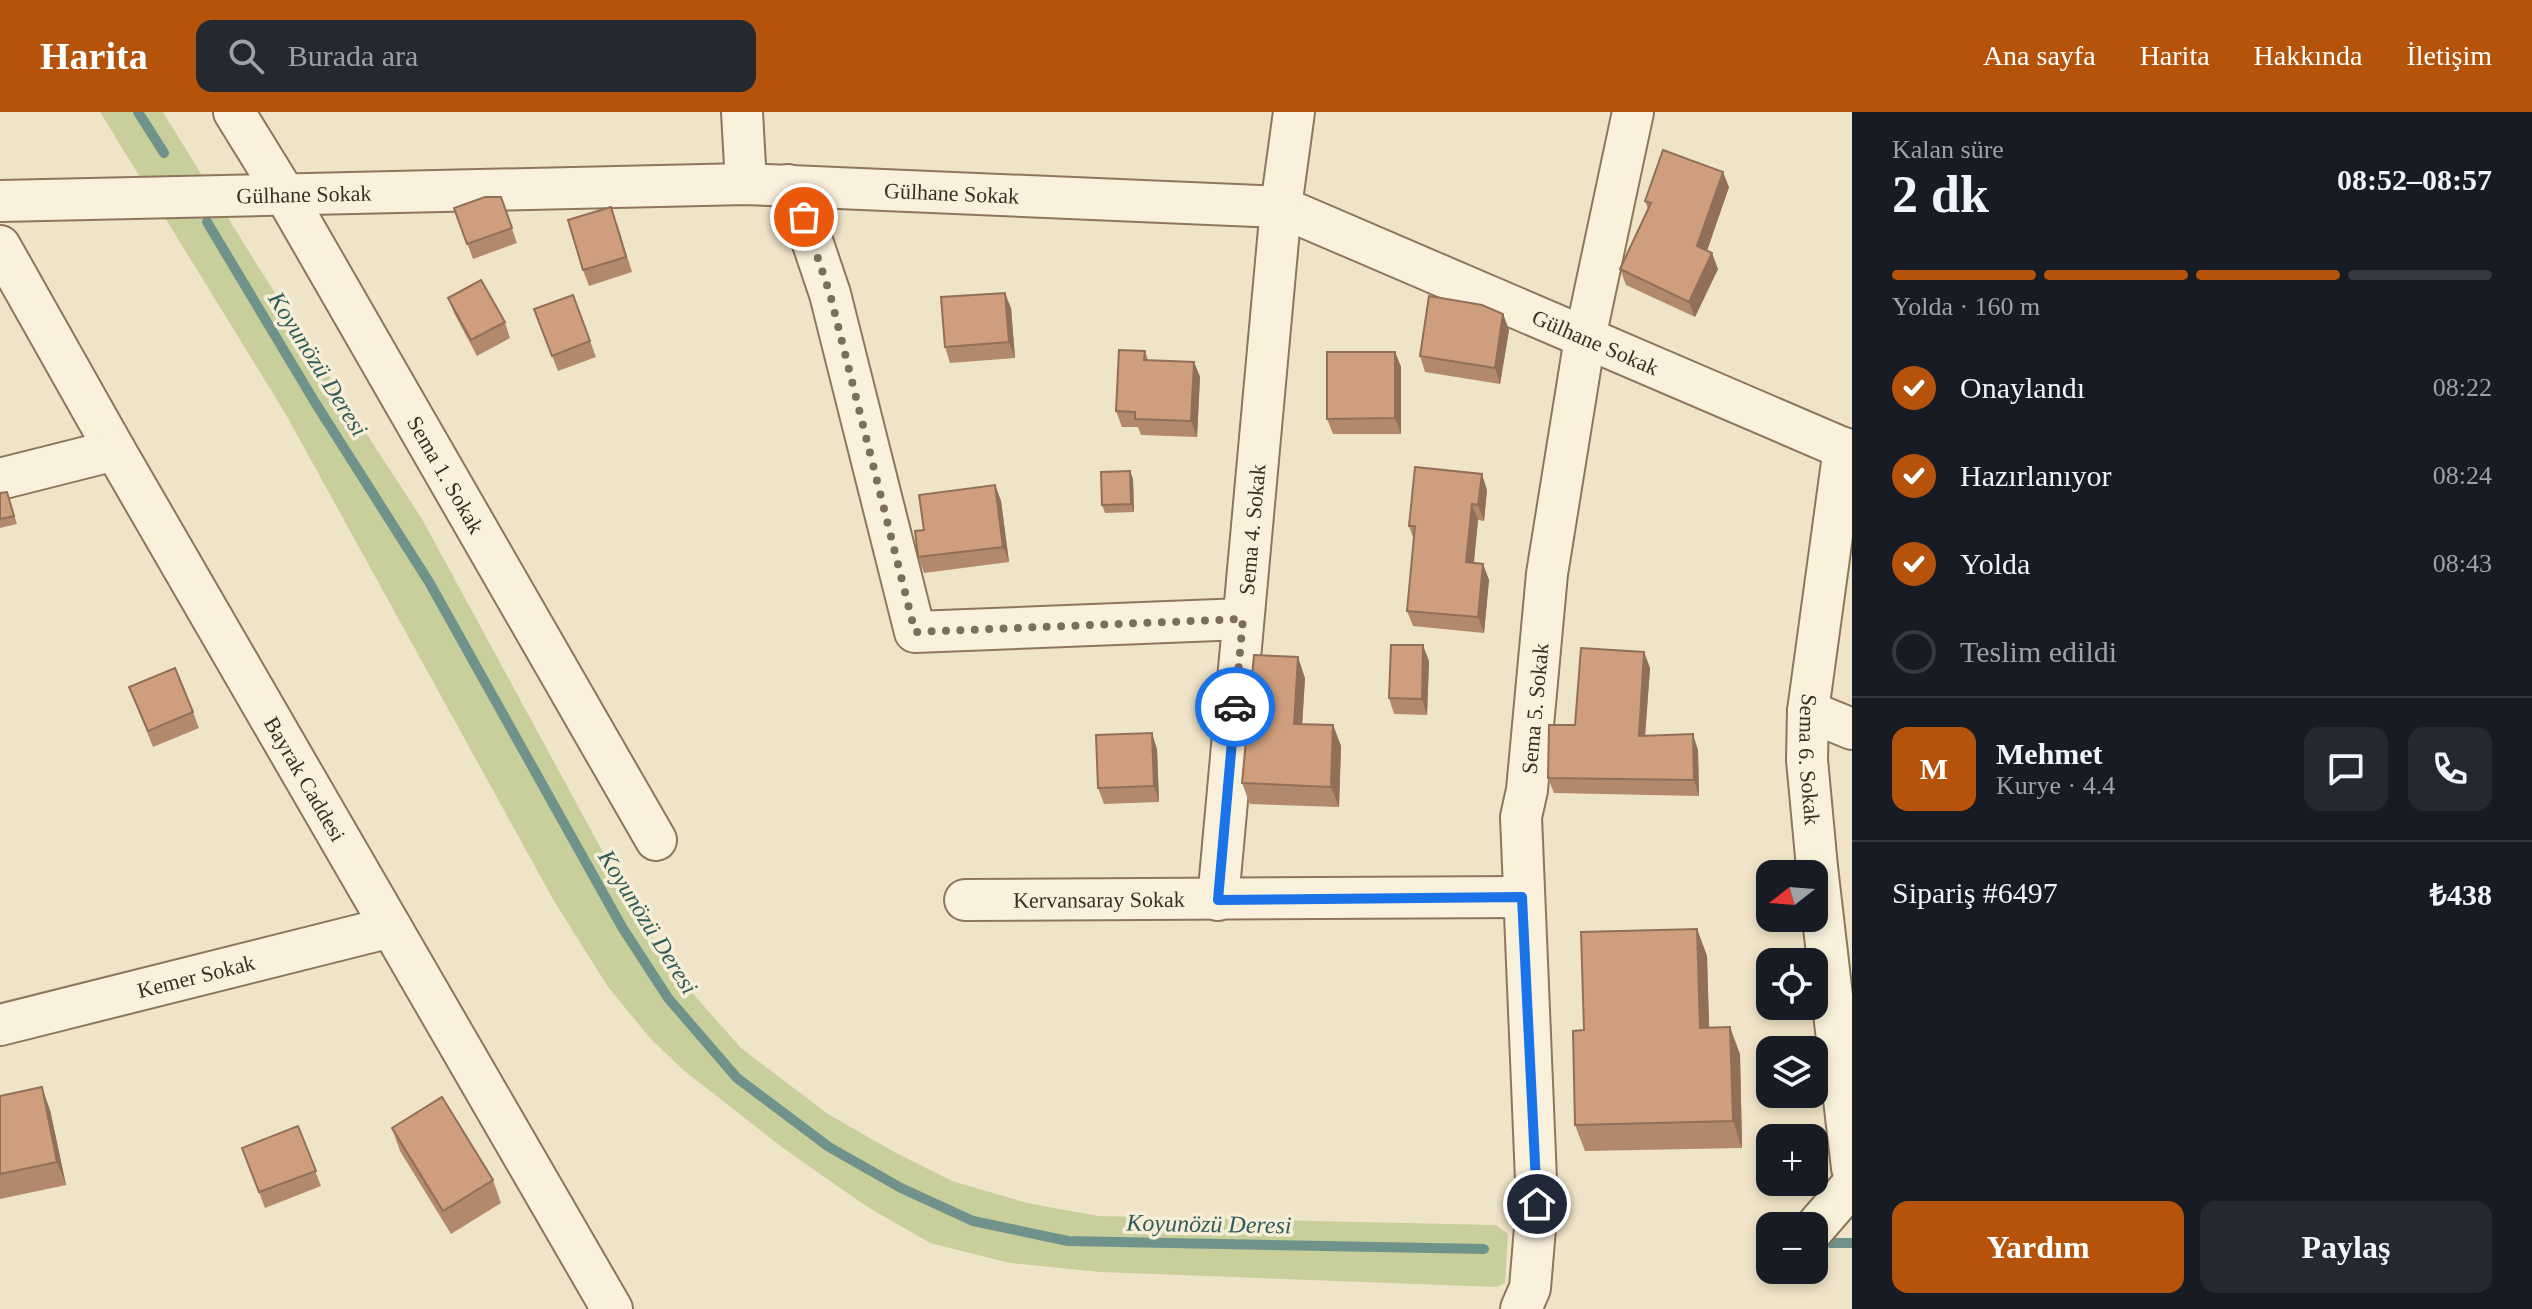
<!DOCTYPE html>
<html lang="tr">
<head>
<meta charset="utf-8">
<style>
	body { margin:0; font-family:"Times New Roman",serif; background:#242831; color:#f1f3f6; height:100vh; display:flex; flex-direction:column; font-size:30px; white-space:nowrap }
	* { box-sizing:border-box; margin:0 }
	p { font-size:26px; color:#9ea1a6 }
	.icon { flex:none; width:44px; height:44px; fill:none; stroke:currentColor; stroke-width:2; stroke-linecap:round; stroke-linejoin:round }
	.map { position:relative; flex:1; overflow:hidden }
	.sheet { display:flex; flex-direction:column; background:#171b24; width:680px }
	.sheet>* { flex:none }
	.needle { width:52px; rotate:253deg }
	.controls { position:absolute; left:1756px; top:748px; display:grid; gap:16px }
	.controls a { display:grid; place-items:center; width:72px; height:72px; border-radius:16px; background:#171b24; box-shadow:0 4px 12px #0003; font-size:40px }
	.pin { position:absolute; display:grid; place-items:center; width:68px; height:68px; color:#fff; margin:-34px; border:4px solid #fff; border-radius:50%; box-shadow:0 2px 8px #0007 }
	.courier { position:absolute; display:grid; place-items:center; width:80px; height:80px; margin:-40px; border:6px solid #1a73e8; border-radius:50%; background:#fff; color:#222; box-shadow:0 2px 10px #0007 }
	.head em { font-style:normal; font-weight:800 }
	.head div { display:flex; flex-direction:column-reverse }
	.head { display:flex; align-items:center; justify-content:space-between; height:136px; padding:0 40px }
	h1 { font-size:52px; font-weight:800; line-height:60px }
	.bar { display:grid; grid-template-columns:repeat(4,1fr); gap:12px 8px; align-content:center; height:96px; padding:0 40px }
	.bar i { height:10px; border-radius:6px; background:#363941 }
	.bar .selected { background:#b45309 }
	.bar p { grid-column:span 4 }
	.line { display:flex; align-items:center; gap:20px; padding:0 40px; border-top:2px solid #363941 }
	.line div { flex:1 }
	.round { display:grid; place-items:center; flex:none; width:84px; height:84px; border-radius:16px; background:#242831 }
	ol { padding:0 40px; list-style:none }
	li { display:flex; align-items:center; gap:24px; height:88px }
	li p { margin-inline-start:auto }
	li .icon { padding:8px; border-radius:50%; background:#b45309; color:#fff; stroke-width:4 }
	li:last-child { color:#9ea1a6 }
	li i { width:44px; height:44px; border:4px solid #363941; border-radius:50% }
	.button { display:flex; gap:16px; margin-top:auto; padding:16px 40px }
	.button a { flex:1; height:92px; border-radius:16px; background:#b45309; color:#fff; font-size:32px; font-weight:800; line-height:92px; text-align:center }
	.button a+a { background:#242831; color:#f1f3f6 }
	header { display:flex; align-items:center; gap:48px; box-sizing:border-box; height:112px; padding:0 40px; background:#b45309; color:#fff }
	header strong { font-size:38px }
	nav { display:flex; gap:44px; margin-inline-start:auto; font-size:28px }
	.search { width:560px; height:72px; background:#242831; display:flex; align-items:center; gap:20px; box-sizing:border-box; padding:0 28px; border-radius:16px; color:#9ea1a6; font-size:30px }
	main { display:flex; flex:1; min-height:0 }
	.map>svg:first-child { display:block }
	.green { fill:#c9cf9b }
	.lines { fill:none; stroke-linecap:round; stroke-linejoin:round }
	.stream { stroke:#6f938a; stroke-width:10 }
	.minor-casing { stroke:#8d765c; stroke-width:44 }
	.minor { stroke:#faf1dc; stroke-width:40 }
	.wall { fill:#b2896c }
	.shaded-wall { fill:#916f58 }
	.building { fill:#cf9f7d; stroke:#916f58; stroke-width:2 }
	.done { stroke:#7c6e5b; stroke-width:8; stroke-dasharray:0 14.4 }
	.route { stroke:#1a73e8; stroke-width:10 }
	.labels { text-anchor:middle; stroke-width:7; stroke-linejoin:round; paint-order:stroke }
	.street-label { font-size:22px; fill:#3d2e20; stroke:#f7eed8 }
	.water-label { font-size:24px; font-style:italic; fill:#2f5d5a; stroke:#f7eed8 }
</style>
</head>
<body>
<header>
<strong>Harita</strong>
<div class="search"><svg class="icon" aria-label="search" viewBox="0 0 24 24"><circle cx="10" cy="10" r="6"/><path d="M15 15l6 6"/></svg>Burada ara</div>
<nav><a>Ana sayfa</a><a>Harita</a><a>Hakkında</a><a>İletişim</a></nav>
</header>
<main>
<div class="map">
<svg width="1852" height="1197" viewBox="0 0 1852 1197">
	<rect width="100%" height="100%" fill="#f0e4c8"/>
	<polygon class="green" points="100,0 163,0 259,156 422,407 611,755 658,834 695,884 741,936 828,1002 896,1041 952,1069 1027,1091 1098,1104 1496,1113 1508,1122 1505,1171 1496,1175 1100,1160 1010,1151 930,1131 866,1094 783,1036 682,957 650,926 608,875 554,789 285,301"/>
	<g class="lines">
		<g class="stream">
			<polyline points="138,0 164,41"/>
			<polyline points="207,110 316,292 429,470 622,815 668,886 737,966 829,1035 901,1076 973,1109 1068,1129 1484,1137"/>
			<polyline points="1830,1131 1852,1131"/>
		</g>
		<g class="minor-casing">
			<g id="minor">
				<path id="s1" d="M234 0 284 81 656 728"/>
				<polyline points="742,0 746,72"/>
				<polyline points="788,73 804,105 830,182 915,520 1243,507"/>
				<path id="s2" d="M0 89 746 72 1281 95 1852 340"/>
				<path id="s3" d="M0 134 115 338 612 1197"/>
				<path id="s4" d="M1844 336 1808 599 1807 648 1817 755 1852 1056"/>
				<polyline points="0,367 115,338"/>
				<polyline points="1808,599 1852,617"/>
				<path id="s5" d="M965 788 1522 785"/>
				<path id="s6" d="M1218 788 1281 95 1294 0"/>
				<path id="s7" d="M0 913 391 815"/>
				<polyline points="1814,1117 1852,1073"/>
				<path id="s8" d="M1521 1197 1530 1176 1537 1092 1521 705 1527 678 1547 462 1585 226 1633 0"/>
			</g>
		</g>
		<use href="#minor" class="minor"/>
	</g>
	<g class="wall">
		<polygon points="1729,75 1707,139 1718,157 1695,205 1626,173 1620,157 1648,97 1645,89"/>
		<polygon points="501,85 517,131 473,147 454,96"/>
		<polygon points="617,111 632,160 589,174 583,158"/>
		<polygon points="573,183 596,245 558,259 534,197"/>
		<polygon points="448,186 505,210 510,226 477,244 454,201"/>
		<polygon points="1011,196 1015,246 950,251 945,235"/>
		<polygon points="1503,202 1509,218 1500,272 1425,260 1420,244"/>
		<polygon points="1145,239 1148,248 1194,250 1200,265 1197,325 1141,323 1138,315 1122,315 1116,299"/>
		<polygon points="1395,240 1401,255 1401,322 1333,322 1327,307"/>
		<polygon points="1133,367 1134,400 1105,401 1102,393"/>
		<polygon points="995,373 1001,389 1009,450 924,461 918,445 924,418"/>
		<polygon points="1487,378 1484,409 1478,408 1474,451 1483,452 1489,468 1484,521 1413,514 1407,499 1414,428 1409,414"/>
		<polygon points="7,380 17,412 0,416 0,381"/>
		<polygon points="1644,540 1650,556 1645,623 1698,638 1699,684 1554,681 1548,666"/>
		<polygon points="1429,549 1427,603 1394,602 1389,586"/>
		<polygon points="1305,566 1302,612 1333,613 1341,634 1339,695 1250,692 1242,671"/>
		<polygon points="129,575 193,600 199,616 153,635"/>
		<polygon points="1157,637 1159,690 1104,692 1098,676"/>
		<polygon points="1697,817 1707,844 1709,916 1740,942 1742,1036 1585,1039 1575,1013 1584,918"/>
		<polygon points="0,984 50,998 66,1073 0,1087"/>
		<polygon points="298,1014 321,1074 265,1096 242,1036"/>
		<polygon points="392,1016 493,1068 501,1091 451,1122 400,1039"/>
	</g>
	<g class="shaded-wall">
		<polygon points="1723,60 1729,75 1703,150 1697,134"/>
		<polygon points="1712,141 1718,157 1695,205 1689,190"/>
		<polygon points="1005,181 1011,196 1015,246 1009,230"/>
		<polygon points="1503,202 1509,218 1500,272 1495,256"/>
		<polygon points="1395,240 1401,255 1401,322 1395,306"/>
		<polygon points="1194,250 1200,265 1197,325 1191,309"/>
		<polygon points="1130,359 1133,367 1134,400 1131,392"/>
		<polygon points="1482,362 1487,378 1484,409 1478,393"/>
		<polygon points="995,373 1001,389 1009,450 1003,435"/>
		<polygon points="1472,392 1478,408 1472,466 1466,450"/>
		<polygon points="1483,452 1489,468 1484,521 1478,505"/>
		<polygon points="1423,533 1429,549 1427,603 1422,587"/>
		<polygon points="1644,540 1650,556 1644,639 1639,624"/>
		<polygon points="1298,545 1305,566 1301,632 1294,612"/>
		<polygon points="1333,613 1341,634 1339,695 1331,675"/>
		<polygon points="1152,621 1157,637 1159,690 1154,674"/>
		<polygon points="1693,622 1698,638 1699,684 1694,668"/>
		<polygon points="1697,817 1707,844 1710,943 1700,916"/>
		<polygon points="1730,915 1740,942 1742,1036 1733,1009"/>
		<polygon points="42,975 50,998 66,1073 57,1050"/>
	</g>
	<g class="building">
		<polygon points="1663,38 1723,60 1697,134 1712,141 1689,190 1620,157 1651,91 1645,89"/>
		<polygon points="485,85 501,85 512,116 467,132 454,96"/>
		<polygon points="611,95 626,145 583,158 568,108"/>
		<polygon points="481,168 505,210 471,228 448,186"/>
		<polygon points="1005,181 1009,230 945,235 941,185"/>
		<polygon points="573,183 590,229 552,244 534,197"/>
		<polygon points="1429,184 1482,193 1503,202 1495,256 1420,244"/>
		<polygon points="1119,238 1145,239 1144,248 1194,250 1191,309 1135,307 1135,300 1116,299"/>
		<polygon points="1327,240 1395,240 1395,306 1327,307"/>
		<polygon points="1415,355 1482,362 1478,393 1472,392 1466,450 1483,452 1478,505 1407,499 1415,414 1409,414"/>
		<polygon points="1130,359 1131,392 1102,393 1101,360"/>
		<polygon points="995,373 1003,435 918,445 915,419 924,418 919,383"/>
		<polygon points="7,380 14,404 0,407 0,381"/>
		<polygon points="1391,533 1423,533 1422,587 1389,586"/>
		<polygon points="1581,536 1644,540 1639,624 1693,622 1694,668 1548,666 1549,613 1575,613"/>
		<polygon points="1254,543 1298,545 1294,612 1333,613 1331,675 1242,671"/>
		<polygon points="175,556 193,600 148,619 129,575"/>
		<polygon points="1152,621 1154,674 1098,676 1096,623"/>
		<polygon points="1697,817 1700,916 1730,915 1733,1009 1575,1013 1573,919 1584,918 1581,820"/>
		<polygon points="42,975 57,1050 0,1062 0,984"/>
		<polygon points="442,985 493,1068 443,1099 392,1016"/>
		<polygon points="298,1014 316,1059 259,1080 242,1036"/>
	</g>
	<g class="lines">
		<polyline class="done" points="804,105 830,182 915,520 1243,507 1235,595"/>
		<polyline class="route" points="1235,595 1218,788 1522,785 1537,1092"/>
	</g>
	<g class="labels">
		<g class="street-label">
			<text dy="8" stroke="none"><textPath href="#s2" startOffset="304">Gülhane Sokak</textPath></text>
			<text dy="8" stroke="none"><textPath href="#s2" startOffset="952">Gülhane Sokak</textPath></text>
			<text dy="8" stroke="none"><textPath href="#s2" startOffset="1624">Gülhane Sokak</textPath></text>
			<text dy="8" stroke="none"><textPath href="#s1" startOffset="420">Sema 1. Sokak</textPath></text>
			<text dy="8" stroke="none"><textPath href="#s6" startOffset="372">Sema 4. Sokak</textPath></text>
			<text dy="8" stroke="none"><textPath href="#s8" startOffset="604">Sema 5. Sokak</textPath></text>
			<text dy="8" stroke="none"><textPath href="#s4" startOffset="314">Sema 6. Sokak</textPath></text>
			<text dy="8" stroke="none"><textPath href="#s3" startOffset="614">Bayrak Caddesi</textPath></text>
			<text dy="8" stroke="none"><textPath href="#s5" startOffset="134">Kervansaray Sokak</textPath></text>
			<text dy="8" stroke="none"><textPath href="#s7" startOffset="202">Kemer Sokak</textPath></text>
		</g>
		<g class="water-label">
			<text transform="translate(318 252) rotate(58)" y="8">Koyunözü Deresi</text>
			<text transform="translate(648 810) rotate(58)" y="8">Koyunözü Deresi</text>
			<text transform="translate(1209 1112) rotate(1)" y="8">Koyunözü Deresi</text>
		</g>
	</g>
</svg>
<div class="controls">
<a><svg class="needle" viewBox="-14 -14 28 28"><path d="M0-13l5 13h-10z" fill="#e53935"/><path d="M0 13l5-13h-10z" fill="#9ea1a6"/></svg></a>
<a><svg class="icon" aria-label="locate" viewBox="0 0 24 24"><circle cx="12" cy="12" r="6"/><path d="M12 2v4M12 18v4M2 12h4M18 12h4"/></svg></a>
<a><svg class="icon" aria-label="layers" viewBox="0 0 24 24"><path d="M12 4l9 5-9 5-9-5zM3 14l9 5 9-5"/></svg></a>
<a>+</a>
<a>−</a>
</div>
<div class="pin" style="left:804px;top:105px;background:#ea580c"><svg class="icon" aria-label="bag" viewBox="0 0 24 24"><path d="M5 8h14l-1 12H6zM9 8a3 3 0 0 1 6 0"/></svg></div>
<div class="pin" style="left:1537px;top:1092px;background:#1f2937"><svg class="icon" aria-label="home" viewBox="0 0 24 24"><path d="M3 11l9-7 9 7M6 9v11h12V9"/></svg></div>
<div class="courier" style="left:1235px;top:595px"><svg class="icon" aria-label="car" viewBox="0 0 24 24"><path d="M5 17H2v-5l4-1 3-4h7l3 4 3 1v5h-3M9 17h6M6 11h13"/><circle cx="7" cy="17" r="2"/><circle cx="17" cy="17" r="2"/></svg></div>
</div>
<section class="sheet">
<div class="head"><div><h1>2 dk</h1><p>Kalan süre</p></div><em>08:52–08:57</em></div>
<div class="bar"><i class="selected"></i><i class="selected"></i><i class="selected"></i><i></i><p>Yolda · 160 m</p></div>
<ol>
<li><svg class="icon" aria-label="check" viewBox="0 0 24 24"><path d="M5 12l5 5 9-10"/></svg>Onaylandı<p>08:22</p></li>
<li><svg class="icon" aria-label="check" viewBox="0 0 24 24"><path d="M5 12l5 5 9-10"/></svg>Hazırlanıyor<p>08:24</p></li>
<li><svg class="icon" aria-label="check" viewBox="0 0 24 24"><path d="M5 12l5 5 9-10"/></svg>Yolda<p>08:43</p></li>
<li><i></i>Teslim edildi</li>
</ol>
<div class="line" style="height:144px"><b class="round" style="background:#b45309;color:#fff">M</b><div><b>Mehmet</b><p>Kurye · 4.4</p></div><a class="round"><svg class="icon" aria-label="chat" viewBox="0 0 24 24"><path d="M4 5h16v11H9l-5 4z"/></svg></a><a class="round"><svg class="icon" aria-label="phone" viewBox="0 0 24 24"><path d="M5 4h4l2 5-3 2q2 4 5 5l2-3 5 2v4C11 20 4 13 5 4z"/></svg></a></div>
<div class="line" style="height:104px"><div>Sipariş #6497</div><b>₺438</b></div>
<div class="button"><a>Yardım</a><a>Paylaş</a></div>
</section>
</main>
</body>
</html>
